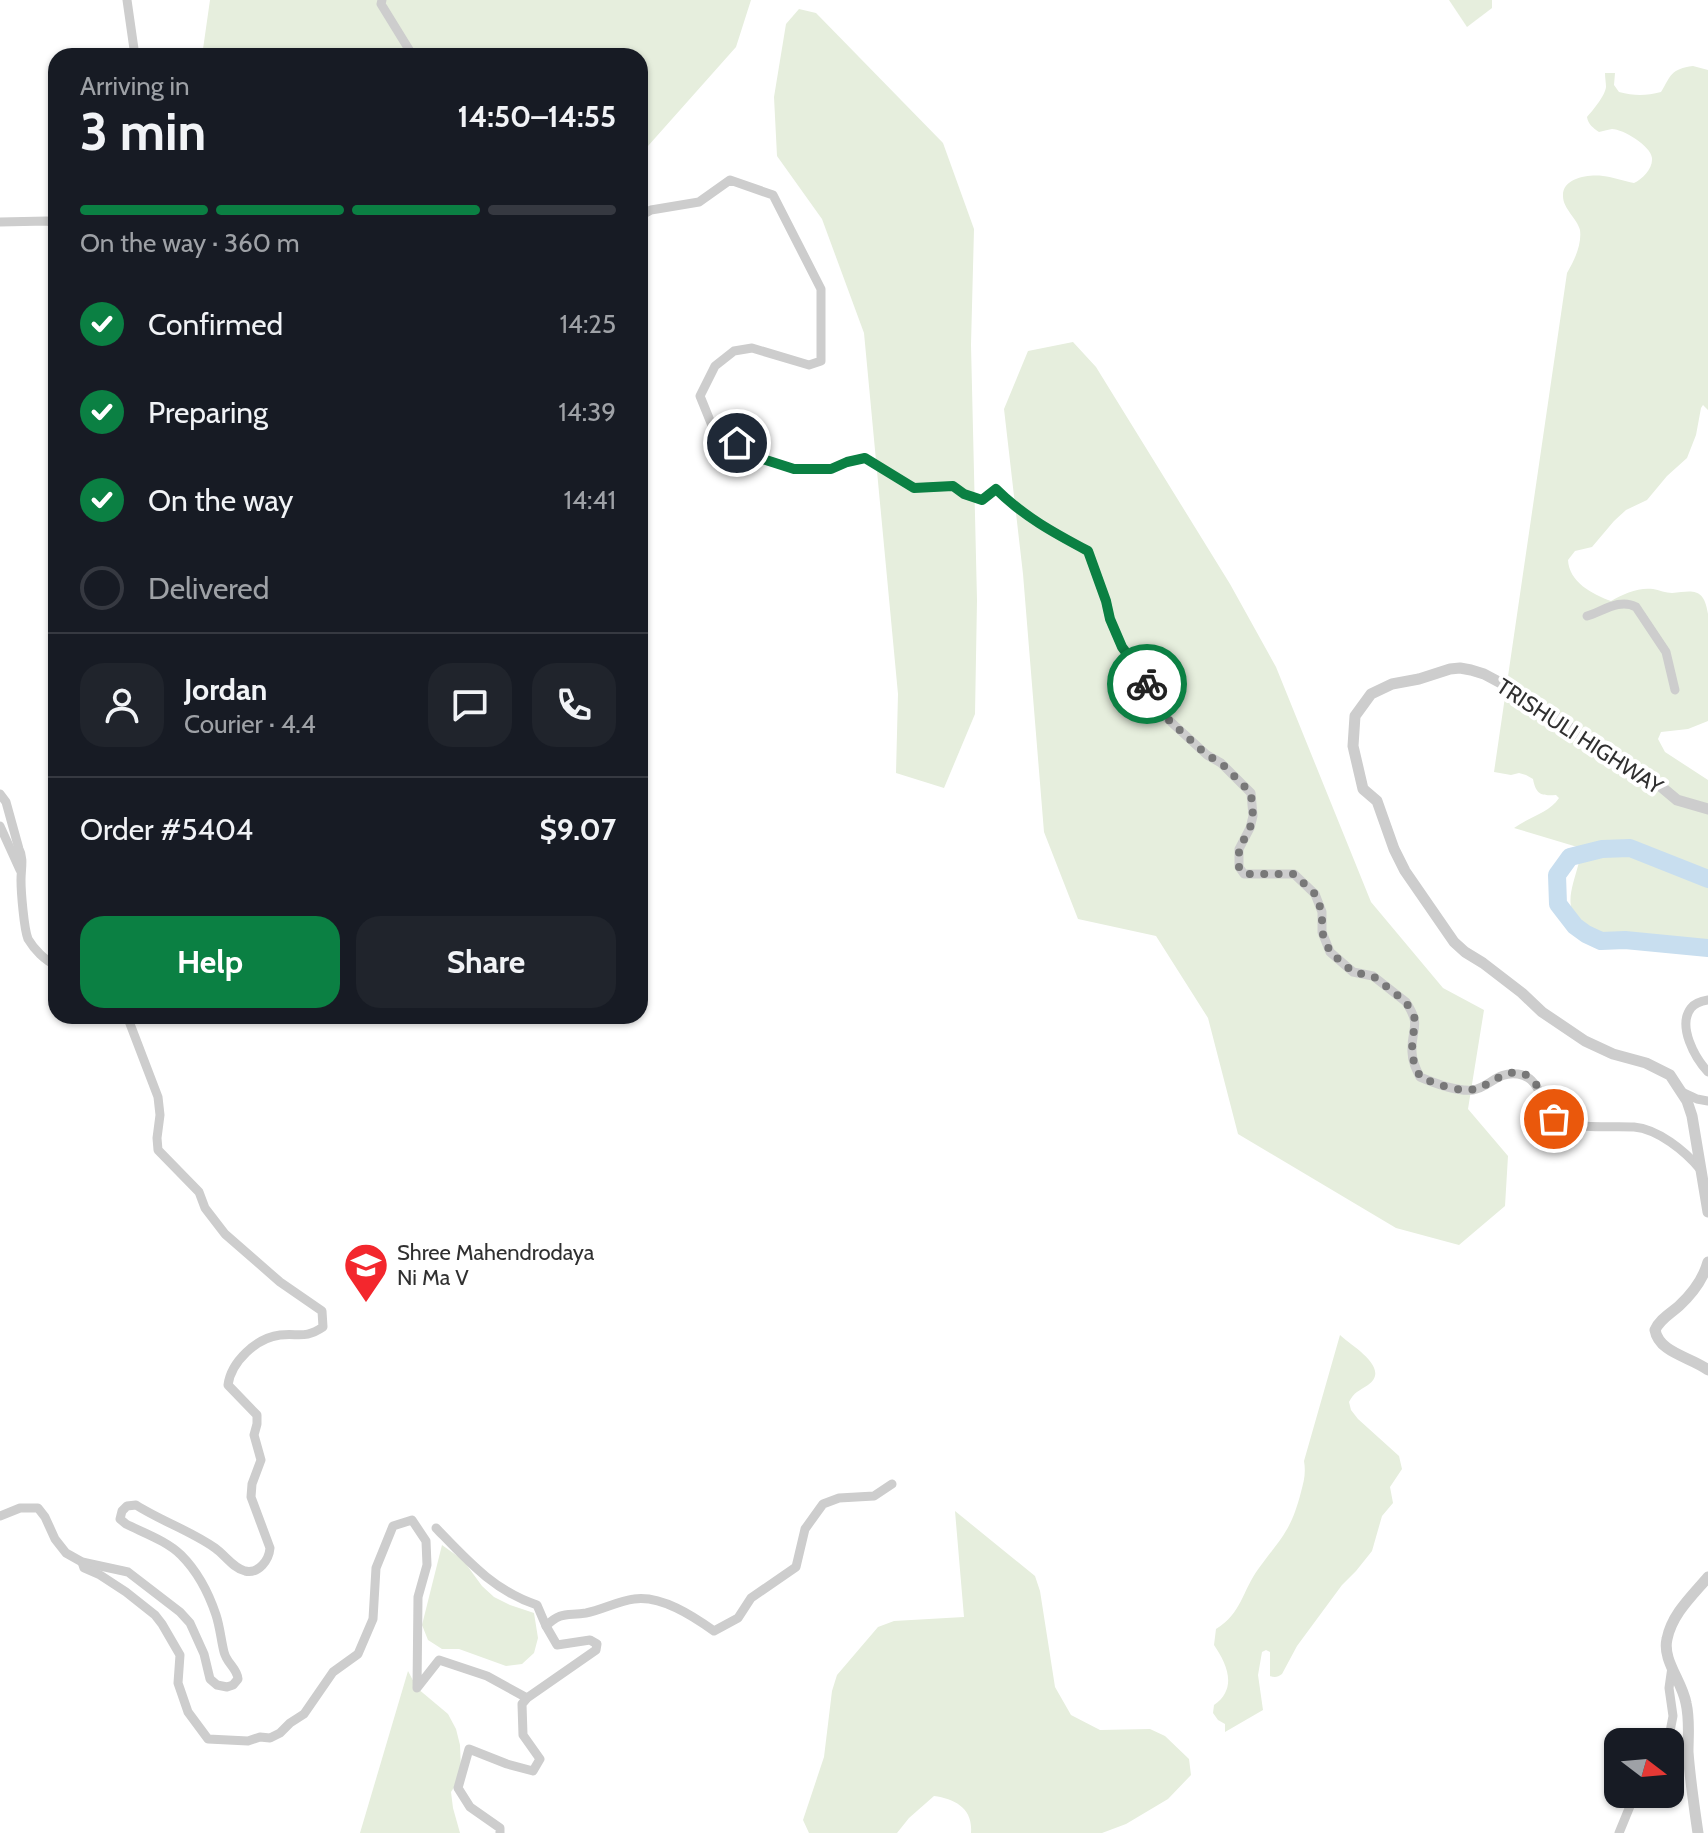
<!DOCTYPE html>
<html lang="en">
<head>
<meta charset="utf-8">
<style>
	body { margin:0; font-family:Cabin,sans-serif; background:#20242c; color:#f1f3f6; height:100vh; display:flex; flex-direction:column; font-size:30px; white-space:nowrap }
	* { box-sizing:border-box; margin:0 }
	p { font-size:26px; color:#9ea1a6 }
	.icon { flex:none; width:44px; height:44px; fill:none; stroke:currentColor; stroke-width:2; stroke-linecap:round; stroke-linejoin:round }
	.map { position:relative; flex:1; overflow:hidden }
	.details { position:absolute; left:48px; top:48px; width:600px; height:976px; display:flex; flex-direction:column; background:#171b24; border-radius:24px; box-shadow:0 2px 6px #0004 }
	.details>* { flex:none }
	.needle { width:52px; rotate:106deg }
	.controls { position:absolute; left:1604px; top:1728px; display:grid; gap:16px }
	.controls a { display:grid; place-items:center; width:80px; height:80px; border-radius:16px; background:#171b24; box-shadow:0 2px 6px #0004; font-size:40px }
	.pin { position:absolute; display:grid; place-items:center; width:68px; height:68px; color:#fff; margin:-34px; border:4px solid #fff; border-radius:50%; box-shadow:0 2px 8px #0007 }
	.courier { position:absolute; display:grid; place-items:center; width:80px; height:80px; margin:-40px; border:6px solid #0b8043; border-radius:50%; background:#fff; color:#222; box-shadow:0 2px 10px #0007 }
	.summary em { font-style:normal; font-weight:700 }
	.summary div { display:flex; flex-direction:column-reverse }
	.summary { display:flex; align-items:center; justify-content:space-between; height:136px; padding:0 32px }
	h1 { font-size:52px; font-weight:700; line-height:60px }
	.bar { display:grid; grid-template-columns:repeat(4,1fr); gap:12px 8px; align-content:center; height:96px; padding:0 32px }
	.bar i { height:10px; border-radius:6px; background:#363941 }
	.bar .on { background:#0b8043 }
	.bar p { grid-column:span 4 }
	.line { display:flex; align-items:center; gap:20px; padding:0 32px; border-top:2px solid #363941 }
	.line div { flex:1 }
	.round { display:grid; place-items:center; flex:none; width:84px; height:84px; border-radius:24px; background:#20242c }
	ol { padding:0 32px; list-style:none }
	li { display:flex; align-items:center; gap:24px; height:88px }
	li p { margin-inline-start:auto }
	li .icon { padding:8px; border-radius:50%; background:#0b8043; color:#fff; stroke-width:4 }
	li:last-child { color:#9ea1a6 }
	li i { width:44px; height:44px; border:4px solid #363941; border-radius:50% }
	.primary-button { display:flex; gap:16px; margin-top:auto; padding:16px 32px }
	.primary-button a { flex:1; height:92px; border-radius:24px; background:#0b8043; color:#fff; font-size:32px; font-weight:700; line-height:92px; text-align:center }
	.primary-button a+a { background:#20242c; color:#f1f3f6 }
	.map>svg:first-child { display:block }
	.green { fill:#e6eedd }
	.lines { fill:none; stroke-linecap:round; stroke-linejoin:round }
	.river { stroke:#c8deef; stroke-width:18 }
	.minor { stroke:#cdcdcd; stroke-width:9 }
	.tertiary { stroke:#cdcdcd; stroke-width:11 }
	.done { stroke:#787878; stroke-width:8; stroke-dasharray:0 14.4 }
	.route { stroke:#0b8043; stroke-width:10 }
	.labels { text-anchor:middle; stroke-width:8; stroke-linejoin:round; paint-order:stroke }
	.street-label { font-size:22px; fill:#303030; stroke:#fff }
	.poi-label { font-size:22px; fill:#303030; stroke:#fff; text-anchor:start }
</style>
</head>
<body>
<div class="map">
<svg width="1708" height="1833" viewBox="0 0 1708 1833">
	<rect width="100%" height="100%" fill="#fff"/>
	<g class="green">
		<polygon points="210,0 751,0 736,47 640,155 640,56 202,56"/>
		<polygon points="1449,0 1492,0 1492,8 1467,27"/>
		<polygon points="799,9 816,13 943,143 974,229 971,345 977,600 975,714 944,788 896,773 898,694 864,333 822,219 777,156 774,97 786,24"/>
		<path d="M1693 66 1708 70V410L1703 405 1701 408 1696 435 1687 458 1667 476 1647 500 1626 510 1614 521 1592 547 1575 551 1568 560C1569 582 1592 594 1611 601 1623 594 1639 587 1653 589 1659 590 1666 593 1672 593 1693 591 1704 587 1708 614V721L1688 729 1661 732 1658 739 1665 752 1708 780V942L1595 932C1559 914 1571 893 1579 862L1594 852 1514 828C1529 817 1549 813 1559 798L1556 795C1542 796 1536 795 1533 779L1526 775 1519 773 1511 775 1494 772 1567 273C1574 261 1582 245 1580 230 1577 218 1563 209 1563 196 1562 178 1589 174 1603 176 1613 177 1624 181 1634 183 1642 179 1653 169 1652 158 1651 146 1623 129 1612 129 1607 130 1603 131 1599 132 1593 128 1588 124 1587 117 1593 110 1605 96 1606 87 1606 83 1605 78 1605 73H1615L1614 85 1619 92C1634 96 1646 96 1661 92 1671 75 1671 69 1693 66Z"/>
		<polygon points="1073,342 1096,367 1230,584 1276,667 1371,902 1443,988 1484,1010 1468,1109 1508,1156 1505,1206 1459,1245 1396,1228 1238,1134 1208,1018 1156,936 1078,919 1044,832 1023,574 1004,409 1028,351"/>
		<path d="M1340 1335C1350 1345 1392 1368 1368 1385 1359 1391 1354 1392 1349 1402L1351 1410 1358 1419 1399 1456 1402 1469 1390 1487 1393 1503 1382 1516 1372 1551 1356 1571 1342 1585 1297 1646 1282 1674C1278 1677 1275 1678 1270 1676V1652L1266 1650 1262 1652 1258 1675 1263 1710 1225 1732V1724L1218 1720 1213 1713 1214 1705C1238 1688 1227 1664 1214 1645L1216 1629C1242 1613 1242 1591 1259 1568 1281 1538 1291 1531 1301 1492 1304 1481 1306 1473 1304 1461Z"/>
		<path d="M955 1511 1035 1576 1040 1591 1055 1687 1071 1715 1100 1730 1150 1729 1165 1736 1189 1759 1191 1775 1168 1799 1126 1824 1102 1833H971C973 1808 955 1799 934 1796L909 1818 897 1833H809L803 1820 824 1757 832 1691 837 1675 878 1627 894 1621 964 1617Z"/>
		<polygon points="442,1545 463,1560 482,1586 494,1597 510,1605 534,1613 538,1638 534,1653 522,1664 506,1666 459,1649 442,1649 428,1640 422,1625"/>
		<polygon points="408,1671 417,1688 448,1714 456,1729 460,1745 461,1770 460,1778 451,1792 453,1808 460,1833 360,1833"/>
	</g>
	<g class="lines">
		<polyline class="river" points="1708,879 1630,848 1602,849 1570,857 1557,875 1558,904 1575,926 1586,934 1601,941 1625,940 1708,948"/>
		<g class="minor">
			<polyline points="127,0 135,56"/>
			<polyline points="382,0 381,4 413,56"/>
			<path d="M640 216 651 210 699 202 730 180 773 195 821 289V361L809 365 752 348 734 351 715 366 700 396 713 428 760 458 794 469H831L847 462 865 458 914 488 953 486 964 494 982 500 996 489C1023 516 1054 533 1088 551L1106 601 1110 619 1122 647 1144 677 1159 711 1207 755 1221 763 1251 793 1253 816 1250 828 1239 849V867L1244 874H1294L1315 894 1322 912V932L1330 952 1353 972 1373 976 1406 1002C1422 1027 1411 1027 1412 1052 1412 1061 1416 1069 1420 1077 1434 1083 1457 1092 1473 1090 1490 1087 1497 1071 1518 1074 1545 1078 1540 1115 1561 1122 1584 1129 1610 1126 1634 1127 1658 1129 1685 1151 1700 1169"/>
			<polyline points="0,222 47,221 56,224"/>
			<path d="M1587 616C1603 611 1620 598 1636 607L1666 652 1675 690"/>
			<path d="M0 794 6 802 19 849C24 858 21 869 21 880 21 892 24 929 28 939 34 949 45 961 56 965"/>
			<polyline points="0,826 20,870"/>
			<path d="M1708 1000C1702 1001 1695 1003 1691 1008 1677 1026 1695 1058 1708 1072"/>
			<polyline points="1682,1092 1697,1099 1708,1101"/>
			<path d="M0 1516 20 1508H38L45 1517 55 1539 66 1553 82 1562 128 1572 180 1612 190 1623 204 1654 210 1679 217 1685 227 1687 233 1685 238 1679C237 1668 227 1664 224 1652 221 1640 220 1627 216 1615 209 1594 197 1571 181 1555 167 1541 144 1533 126 1524L120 1519 122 1511 127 1506 136 1505C161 1521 191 1531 215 1548 225 1555 233 1568 245 1571 259 1574 269 1560 270 1548L251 1497 252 1484 261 1460 254 1435 257 1424V1415L228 1385C231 1362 256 1338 280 1335 299 1333 305 1339 323 1327L322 1311 280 1282 225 1234 205 1208 199 1192 158 1150 157 1138 160 1115 158 1097 127 1016"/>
			<path d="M436 1528C467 1560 494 1591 537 1605L546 1626"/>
			<polyline points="82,1562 84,1568 100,1575 126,1592 155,1615 162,1624 180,1655 178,1683 188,1712 208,1739 248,1741 260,1737 270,1738 280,1733 290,1723 304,1714 333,1672 358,1654 373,1619 376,1568 393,1526 412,1520 426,1541 427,1565 418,1597 417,1688 439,1660 487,1676 527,1698"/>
			<polyline points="1668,1742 1673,1716 1669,1688 1672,1667"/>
			<path d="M500 1833V1828L470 1807 458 1788 469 1749 507 1764 533 1771 540 1759 523 1735 522 1704 527 1698 596 1650 597 1644 590 1640 557 1645 546 1626C561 1611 567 1616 586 1613 602 1610 618 1601 634 1599 661 1595 693 1616 714 1631L738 1618 751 1598 796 1567 805 1529 823 1504 839 1498 874 1496 892 1484"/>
			<polyline points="1619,1833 1635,1794"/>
		</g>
		<g class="tertiary">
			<polyline points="1708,809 1677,800 1646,774 1601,752 1550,712 1527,697 1484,674 1471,670 1460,668 1450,669 1419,679 1392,684 1371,694 1355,716 1353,746 1363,789 1377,801 1394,849 1405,871 1454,942 1465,952 1483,963 1522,993 1542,1012 1585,1041 1613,1054 1646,1063 1670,1075 1687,1101 1692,1116 1708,1212"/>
			<path d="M1708 1262C1703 1280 1692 1294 1679 1306 1670 1314 1660 1319 1655 1330 1659 1353 1691 1357 1708 1370"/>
			<path d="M1698 1833C1694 1806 1690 1779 1688 1752 1688 1735 1690 1720 1686 1703 1682 1681 1662 1660 1667 1639 1672 1614 1692 1596 1708 1577"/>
		</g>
	</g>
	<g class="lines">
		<path class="done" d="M1147 684 1159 711 1207 755 1221 763 1251 793 1253 816 1250 828 1239 849V867L1244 874H1294L1315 894 1322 912V932L1330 952 1353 972 1373 976 1406 1002 1415 1019 1412 1048 1413 1059 1420 1077C1433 1083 1460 1093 1475 1089 1491 1086 1508 1064 1528 1076 1542 1086 1544 1106 1554 1119"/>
		<path class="route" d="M737 443 760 458 794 469H831L847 462 865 458 914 488 953 486 964 494 982 500 996 489C1023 516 1054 533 1088 551L1106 601 1110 619 1122 647 1144 677 1147 684"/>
	</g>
	<defs>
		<g id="school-pin" transform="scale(2.3)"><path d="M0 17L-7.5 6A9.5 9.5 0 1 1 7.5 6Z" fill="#f3272d" stroke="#fff"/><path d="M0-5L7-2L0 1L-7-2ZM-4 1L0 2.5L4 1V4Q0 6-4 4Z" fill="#fff"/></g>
	</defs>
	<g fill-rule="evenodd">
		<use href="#school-pin" x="366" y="1265"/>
	</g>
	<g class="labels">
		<g class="street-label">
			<text transform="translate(1580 736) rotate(33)" y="8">TRISHULI HIGHWAY</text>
		</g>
		<g class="poi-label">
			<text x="397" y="1260">Shree Mahendrodaya<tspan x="397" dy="25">Ni Ma V</tspan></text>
		</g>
	</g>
</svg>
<div class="controls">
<a><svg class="needle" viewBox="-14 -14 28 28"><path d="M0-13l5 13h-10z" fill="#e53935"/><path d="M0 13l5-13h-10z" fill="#9ea1a6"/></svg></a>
</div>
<div class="pin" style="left:1554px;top:1119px;background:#ea580c"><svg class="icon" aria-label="bag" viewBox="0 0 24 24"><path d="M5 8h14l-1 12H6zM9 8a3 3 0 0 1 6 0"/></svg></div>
<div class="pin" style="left:737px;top:443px;background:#1f2937"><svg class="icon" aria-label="home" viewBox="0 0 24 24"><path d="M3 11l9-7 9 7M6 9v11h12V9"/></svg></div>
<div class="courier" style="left:1147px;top:684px"><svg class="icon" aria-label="bike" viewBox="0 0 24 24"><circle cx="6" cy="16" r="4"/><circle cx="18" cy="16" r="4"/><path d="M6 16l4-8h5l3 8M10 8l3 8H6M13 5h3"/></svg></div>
<section class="details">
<div class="summary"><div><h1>3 min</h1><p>Arriving in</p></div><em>14:50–14:55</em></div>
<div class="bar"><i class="on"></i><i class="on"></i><i class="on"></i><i></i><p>On the way · 360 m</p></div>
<ol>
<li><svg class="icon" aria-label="check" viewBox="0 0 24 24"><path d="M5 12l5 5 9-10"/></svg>Confirmed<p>14:25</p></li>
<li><svg class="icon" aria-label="check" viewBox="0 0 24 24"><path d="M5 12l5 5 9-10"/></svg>Preparing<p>14:39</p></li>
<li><svg class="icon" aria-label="check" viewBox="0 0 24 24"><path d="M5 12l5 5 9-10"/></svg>On the way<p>14:41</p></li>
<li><i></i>Delivered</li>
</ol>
<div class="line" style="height:144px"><a class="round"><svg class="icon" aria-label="person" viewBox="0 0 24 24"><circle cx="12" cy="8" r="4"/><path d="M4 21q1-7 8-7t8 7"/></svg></a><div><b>Jordan</b><p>Courier · 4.4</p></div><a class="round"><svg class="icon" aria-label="chat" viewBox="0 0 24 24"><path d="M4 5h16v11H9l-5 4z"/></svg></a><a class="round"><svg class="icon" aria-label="phone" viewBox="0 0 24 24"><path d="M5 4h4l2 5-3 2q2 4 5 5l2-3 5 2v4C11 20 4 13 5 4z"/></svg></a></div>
<div class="line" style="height:104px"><div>Order #5404</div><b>$9.07</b></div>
<div class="primary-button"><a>Help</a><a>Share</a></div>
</section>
</div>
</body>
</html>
